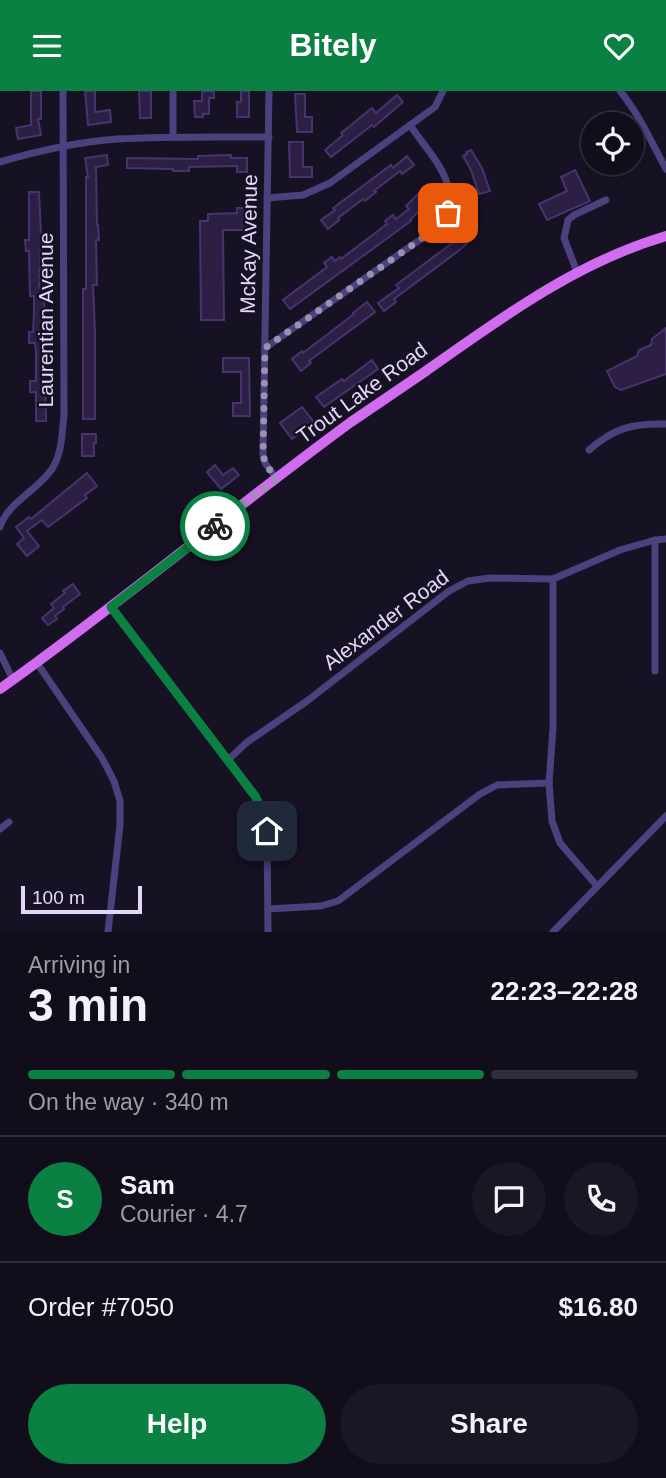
<!DOCTYPE html>
<html lang="en">
<head>
<meta charset="utf-8">
<style>
	body { margin:0; font-family:Helvetica,sans-serif; background:#1a1624; color:#f1f3f6; height:100vh; display:flex; flex-direction:column; font-size:26px; white-space:nowrap }
	* { box-sizing:border-box; margin:0 }
	p { font-size:23px; color:#9c9ca3 }
	.icon { flex:none; width:38px; height:38px; fill:none; stroke:currentColor; stroke-width:2; stroke-linecap:round; stroke-linejoin:round }
	.map { position:relative; height:841px; overflow:hidden }
	.panel { display:flex; flex-direction:column; background:#110d1b; flex:1 }
	.panel>* { flex:none }
	.fabs { position:absolute; left:581px; top:21px; display:grid; gap:14px }
	.fabs a { display:grid; place-items:center; width:63px; height:63px; border-radius:50%; background:#110d1b; box-shadow:0 2px 5px #0004,0 0 0 2px #302d3a; font-size:35px }
	.scale { position:absolute; left:21px; bottom:18px; width:121px; box-sizing:border-box; padding-left:7px; border:4px solid #e1d8fb; border-top:0; font-size:19px; line-height:24px; white-space:nowrap; color:#e1d8fb; -webkit-text-stroke:5px #171124; paint-order:stroke }
	.pin { position:absolute; display:grid; place-items:center; width:60px; height:60px; color:#fff; margin:-30px; border-radius:14px; box-shadow:0 4px 10px #0006 }
	.courier { position:absolute; display:grid; place-items:center; width:70px; height:70px; margin:-35px; border:5px solid #0b8043; border-radius:50%; background:#fff; color:#222; box-shadow:0 2px 9px #0007 }
	.headline em { font-style:normal; font-weight:700 }
	.headline div { display:flex; flex-direction:column-reverse }
	.headline { display:flex; align-items:center; justify-content:space-between; height:119px; padding:0 28px }
	h1 { font-size:46px; font-weight:700; line-height:52px }
	.bar { display:grid; grid-template-columns:repeat(4,1fr); gap:10px 7px; align-content:center; height:84px; padding:0 28px }
	.bar i { height:9px; border-radius:5px; background:#302d3a }
	.bar .active { background:#0b8043 }
	.bar p { grid-column:span 4 }
	.line { display:flex; align-items:center; gap:18px; padding:0 28px; border-top:2px solid #302d3a }
	.line div { flex:1 }
	.round { display:grid; place-items:center; flex:none; width:74px; height:74px; border-radius:37px; background:#1a1624 }
	.primary-button { display:flex; gap:14px; margin-top:auto; padding:14px 28px }
	.primary-button a { flex:1; height:80px; border-radius:42px; background:#0b8043; color:#fff; font-size:28px; font-weight:700; line-height:80px; text-align:center }
	.primary-button a+a { background:#1a1624; color:#f1f3f6 }
	header { display:flex; justify-content:space-between; align-items:center; height:91px; padding:0 28px; background:#0b8043; color:#fff; font-size:32px; font-weight:700 }
	.map>svg:first-child { display:block }
	.building { fill:#2c1f43; stroke:#47346c; stroke-width:2 }
	.lines { fill:none; stroke-linecap:round; stroke-linejoin:round }
	.minor { stroke:#4c417e; stroke-width:7 }
	.primary { stroke:#d16bef; stroke-width:10 }
	.done { stroke:#9a92b0; stroke-width:7; stroke-dasharray:0 12.6 }
	.route { stroke:#0b8043; stroke-width:9 }
	.labels { text-anchor:middle; stroke-width:5; stroke-linejoin:round; paint-order:stroke }
	.street-label { font-size:21px; fill:#e1d8fb; stroke:#171124 }
</style>
</head>
<body>
<header><svg class="icon" aria-label="menu" viewBox="0 0 24 24"><path d="M4 6h16M4 12h16M4 18h16"/></svg>Bitely<svg class="icon" aria-label="heart" viewBox="0 0 24 24"><path d="M12 20l-8-8c-3-5 5-10 8-4 3-6 11-1 8 4z"/></svg></header>
<div class="map">
<svg width="666" height="841" viewBox="0 0 666 841">
	<rect width="100%" height="100%" fill="#171124"/>
	<g class="building">
		<polygon points="31,0 41,0 41,28 38,28 41,44 18,48 16,37 31,34"/>
		<polygon points="85,0 95,0 95,21 110,19 111,31 88,34"/>
		<polygon points="139,0 151,0 151,27 140,27"/>
		<polygon points="202,0 214,0 214,7 209,7 209,23 203,23 203,26 195,26 194,10 202,10"/>
		<polygon points="241,0 249,0 249,26 237,26 237,11 241,11"/>
		<polygon points="295,3 305,3 305,26 312,26 312,41 297,41"/>
		<polygon points="397,4 403,11 374,36 372,34 331,66 325,59 343,44 341,42 372,17 376,22"/>
		<polygon points="289,51 303,51 303,76 312,76 312,86 290,86"/>
		<polygon points="471,59 482,77 490,100 479,103 471,79 463,65 467,63 466,61"/>
		<polygon points="107,64 108,74 96,76 97,134 98,134 99,149 96,149 97,194 93,194 95,242 95,328 83,328 83,198 86,198 86,86 88,86 85,67"/>
		<polygon points="231,64 231,67 247,67 247,81 237,81 237,75 189,76 189,80 173,80 173,78 127,77 127,67 198,68 198,65"/>
		<polygon points="407,65 414,74 402,83 400,80 374,100 376,101 365,110 363,108 338,127 339,129 328,138 321,129 335,119 333,117 391,74 393,77"/>
		<polygon points="575,79 590,110 547,129 539,113 567,100 561,86"/>
		<polygon points="423,98 432,107 410,129 411,130 290,218 283,209 327,176 324,172 332,166 335,170 340,166 341,168 387,133 385,130 393,124 396,128 409,118 406,115"/>
		<polygon points="29,101 39,101 41,144 39,197 44,197 46,330 36,330 36,301 30,301 30,290 36,290 36,261 35,252 29,252 29,241 33,241 34,221 34,205 30,205 29,160 26,160 25,149 29,149"/>
		<polygon points="237,117 252,117 252,139 223,139 224,229 201,229 200,130 208,130 208,123 237,122"/>
		<polygon points="470,135 477,143 461,158 394,208 396,211 384,220 378,212 399,197 396,194 459,147 458,146"/>
		<polygon points="367,211 375,221 309,270 311,272 301,280 292,268 302,260 303,262 354,223 353,222"/>
		<polygon points="666,237 666,283 621,299 615,296 607,280 637,265 639,259 651,254 652,248"/>
		<polygon points="223,267 249,267 250,325 233,325 233,312 241,312 241,281 223,281"/>
		<polygon points="372,269 378,278 324,316 316,306 342,288 344,290"/>
		<polygon points="302,316 314,331 292,348 280,332"/>
		<polygon points="82,343 96,343 96,352 94,352 94,365 82,365"/>
		<polygon points="215,374 223,384 233,377 239,384 221,398 207,381"/>
		<polygon points="87,382 97,395 85,404 87,407 48,436 42,429 27,440 39,455 27,465 17,453 24,447 16,436 29,426 31,428"/>
		<polygon points="73,493 80,503 63,516 64,518 55,525 57,528 48,534 42,527 54,517 51,513 65,502 63,500"/>
	</g>
	<g class="lines">
		<g class="minor">
			<polyline points="173,0 173,46"/>
			<polyline points="269,0 263,363 265,372 277,388"/>
			<path d="M620 0C639 23 652 52 666 78"/>
			<path d="M0 71C37 60 78 51 117 48 168 45 218 46 269 46"/>
			<polyline points="267,107 303,104 330,92 435,16 443,0"/>
			<polyline points="577,181 564,147 568,129 574,124 606,109"/>
			<path d="M265 257 441 134C465 94 431 66 410 34"/>
			<path d="M589 359C614 337 633 332 666 333"/>
			<path d="M0 436C7 412 38 399 52 378 62 363 62 342 64 324L63 0"/>
			<polyline points="553,488 553,637 549,692 552,730 560,752 597,795"/>
			<polyline points="111,516 255,705 263,721 267,740 268,841"/>
			<polyline points="0,562 13,589"/>
			<polyline points="37,572 102,667 114,690 120,710 120,734 108,841"/>
			<polyline points="655,580 655,449"/>
			<polyline points="228,669 246,652 307,610 449,500 468,490 490,487 553,488 620,459 655,449 666,448"/>
			<polyline points="0,738 9,731"/>
			<polyline points="268,818 321,815 338,810 480,703 497,694 549,692"/>
			<polyline points="553,841 666,725"/>
		</g>
		<path class="primary" d="M0 598C120 513 232 418 351 331 376 314 401 297 426 280 501 227 577 171 666 145"/>
	</g>
	<g class="lines">
		<polyline class="done" points="215,435 276,388 265,372 263,363 265,257 441,134 448,122"/>
		<polyline class="route" points="215,435 111,516 255,705 263,721 267,740"/>
	</g>
	<g class="labels">
		<g class="street-label">
			<text transform="translate(249 153) rotate(-89)" y="7">McKay Avenue</text>
			<text transform="translate(46 229) rotate(-90)" y="7">Laurentian Avenue</text>
			<text transform="translate(362 302) rotate(-36)" y="7">Trout Lake Road</text>
			<text transform="translate(386 529) rotate(-37)" y="7">Alexander Road</text>
		</g>
	</g>
</svg>
<div class="fabs">
<a><svg class="icon" aria-label="locate" viewBox="0 0 24 24"><circle cx="12" cy="12" r="6"/><path d="M12 2v4M12 18v4M2 12h4M18 12h4"/></svg></a>
</div>
<div class="scale">100 m</div>
<div class="pin" style="left:448px;top:122px;background:#ea580c"><svg class="icon" aria-label="bag" viewBox="0 0 24 24"><path d="M5 8h14l-1 12H6zM9 8a3 3 0 0 1 6 0"/></svg></div>
<div class="pin" style="left:267px;top:740px;background:#1f2937"><svg class="icon" aria-label="home" viewBox="0 0 24 24"><path d="M3 11l9-7 9 7M6 9v11h12V9"/></svg></div>
<div class="courier" style="left:215px;top:435px"><svg class="icon" aria-label="bike" viewBox="0 0 24 24"><circle cx="6" cy="16" r="4"/><circle cx="18" cy="16" r="4"/><path d="M6 16l4-8h5l3 8M10 8l3 8H6M13 5h3"/></svg></div>
</div>
<section class="panel">
<div class="headline"><div><h1>3 min</h1><p>Arriving in</p></div><em>22:23–22:28</em></div>
<div class="bar"><i class="active"></i><i class="active"></i><i class="active"></i><i></i><p>On the way · 340 m</p></div>
<div class="line" style="height:126px"><b class="round" style="background:#0b8043;color:#fff">S</b><div><b>Sam</b><p>Courier · 4.7</p></div><a class="round"><svg class="icon" aria-label="chat" viewBox="0 0 24 24"><path d="M4 5h16v11H9l-5 4z"/></svg></a><a class="round"><svg class="icon" aria-label="phone" viewBox="0 0 24 24"><path d="M5 4h4l2 5-3 2q2 4 5 5l2-3 5 2v4C11 20 4 13 5 4z"/></svg></a></div>
<div class="line" style="height:91px"><div>Order #7050</div><b>$16.80</b></div>
<div class="primary-button"><a>Help</a><a>Share</a></div>
</section>
</body>
</html>
